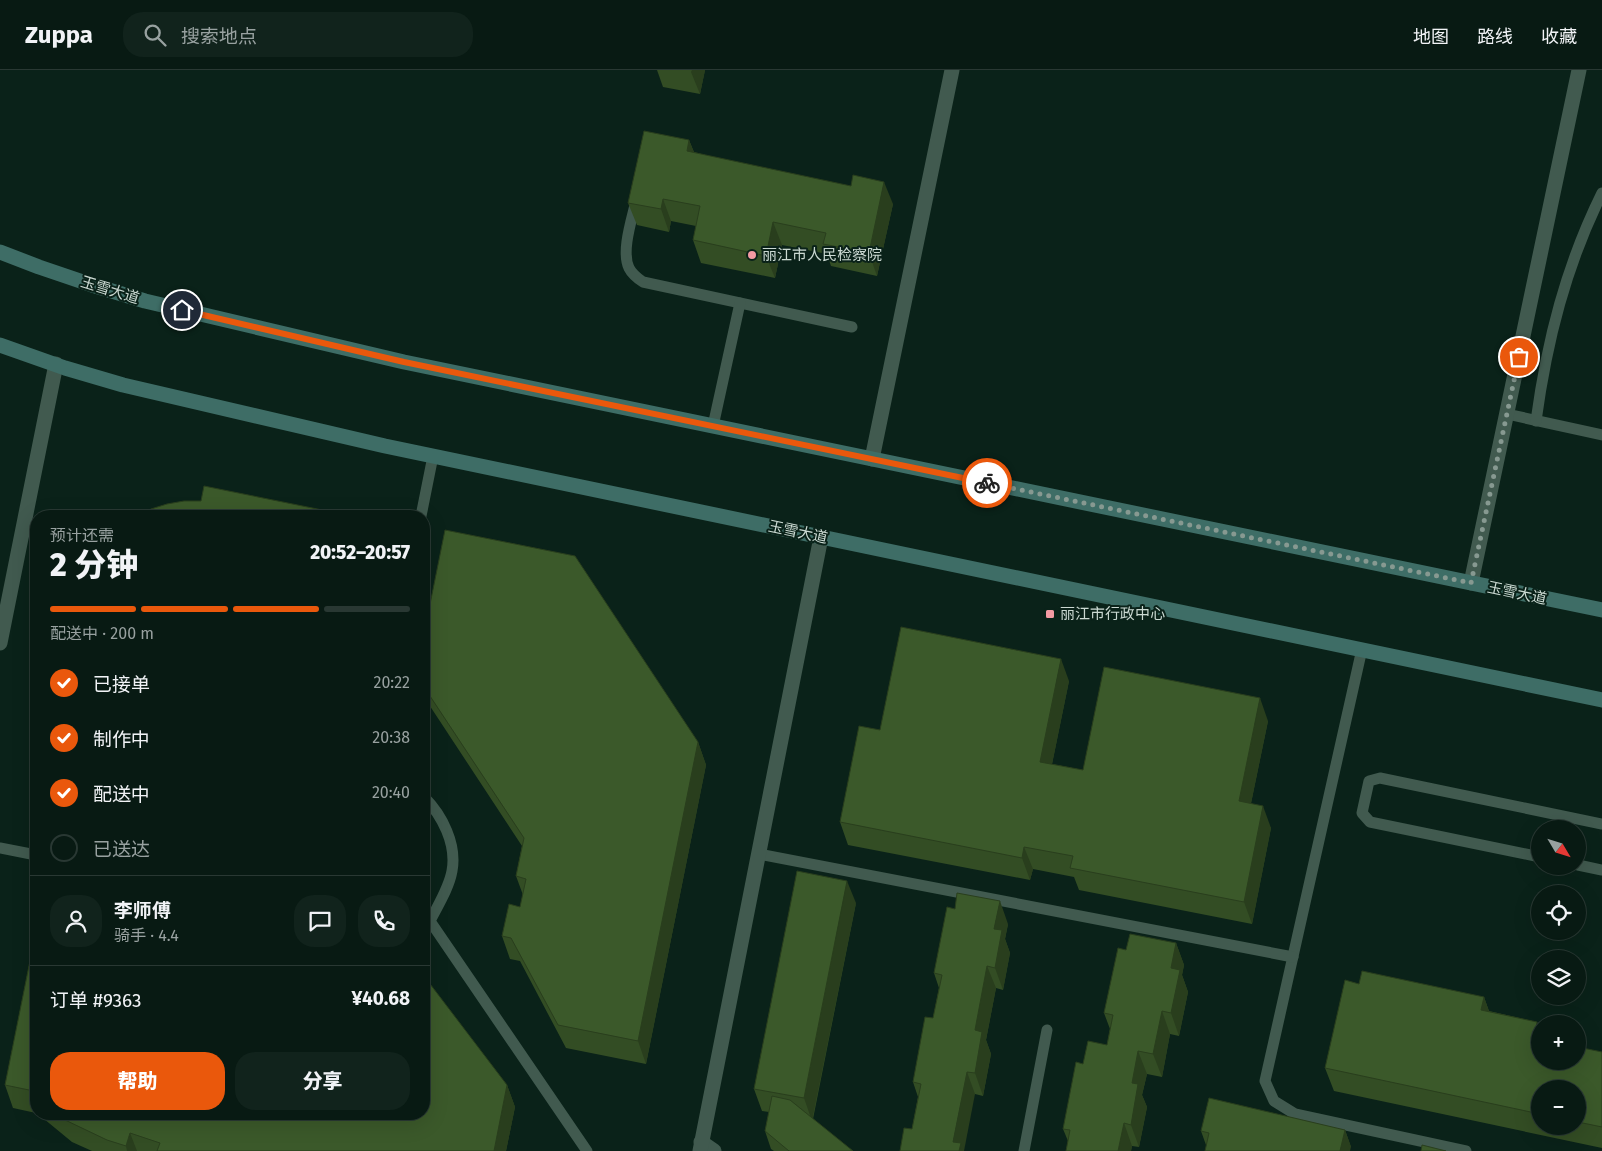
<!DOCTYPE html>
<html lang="zh">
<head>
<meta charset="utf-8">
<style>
	body { margin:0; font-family:"Fira Sans","Noto Sans SC",sans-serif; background:#11231c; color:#f1f3f6; height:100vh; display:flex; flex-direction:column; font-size:19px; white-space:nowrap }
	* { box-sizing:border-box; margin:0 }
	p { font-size:16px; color:#98a1a0 }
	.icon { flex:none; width:28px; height:28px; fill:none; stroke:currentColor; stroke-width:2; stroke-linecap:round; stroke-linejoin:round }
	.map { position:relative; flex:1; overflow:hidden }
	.side { position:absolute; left:30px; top:440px; width:400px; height:610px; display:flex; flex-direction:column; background:#081a13; border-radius:20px; box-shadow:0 5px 20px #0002,0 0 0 1px #293833 }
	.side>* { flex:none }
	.needle { width:32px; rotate:128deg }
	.controls { position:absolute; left:1531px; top:750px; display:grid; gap:10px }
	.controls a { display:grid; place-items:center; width:55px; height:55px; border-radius:50%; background:#081a13; box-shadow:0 5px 20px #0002,0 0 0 1px #293833; font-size:25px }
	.pin { position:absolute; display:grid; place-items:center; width:42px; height:42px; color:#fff; margin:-21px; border:2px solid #fff; border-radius:50%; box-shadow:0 1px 5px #0007 }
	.courier { position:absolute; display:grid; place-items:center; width:50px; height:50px; margin:-25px; border:4px solid #ea580c; border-radius:50%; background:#fff; color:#222; box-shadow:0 1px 6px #0007 }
	.overview em { font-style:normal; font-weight:800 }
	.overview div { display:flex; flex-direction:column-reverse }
	.overview { display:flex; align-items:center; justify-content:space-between; height:85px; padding:0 20px }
	h1 { font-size:32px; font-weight:800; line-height:38px }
	.bar { display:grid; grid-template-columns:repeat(4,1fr); gap:8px 5px; align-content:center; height:60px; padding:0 20px }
	.bar i { height:6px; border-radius:4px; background:#293833 }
	.bar .current { background:#ea580c }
	.bar p { grid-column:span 4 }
	.line { display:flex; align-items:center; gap:12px; padding:0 20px; border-top:1px solid #293833 }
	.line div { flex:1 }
	.round { display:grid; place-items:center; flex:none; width:52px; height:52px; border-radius:20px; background:#11231c }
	ol { padding:0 20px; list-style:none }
	li { display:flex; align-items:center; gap:15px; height:55px }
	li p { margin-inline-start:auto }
	li .icon { padding:5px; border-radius:50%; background:#ea580c; color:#fff; stroke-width:4 }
	li:last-child { color:#98a1a0 }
	li i { width:28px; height:28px; border:2px solid #293833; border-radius:50% }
	.primary-button { display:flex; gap:10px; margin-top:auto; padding:10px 20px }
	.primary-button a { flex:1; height:58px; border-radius:20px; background:#ea580c; color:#fff; font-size:20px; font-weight:800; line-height:58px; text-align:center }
	.primary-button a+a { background:#11231c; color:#f1f3f6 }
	header { display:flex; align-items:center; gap:30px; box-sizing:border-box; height:70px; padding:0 25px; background:#081a13; border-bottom:1px solid #293833 }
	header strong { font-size:24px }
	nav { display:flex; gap:28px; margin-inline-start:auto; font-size:18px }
	.search { width:350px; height:45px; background:#11231c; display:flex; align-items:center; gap:12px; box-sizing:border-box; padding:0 18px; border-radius:20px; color:#98a1a0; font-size:19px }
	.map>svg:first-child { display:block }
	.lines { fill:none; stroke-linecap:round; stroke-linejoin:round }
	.lane { stroke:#415a4f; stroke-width:11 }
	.street { stroke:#415a4f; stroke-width:15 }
	.secondary { stroke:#3e6d66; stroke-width:15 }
	.wall { fill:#334d24; fill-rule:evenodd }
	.shaded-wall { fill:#293e1d }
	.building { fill:#3b592a; stroke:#293e1d }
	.done { stroke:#879991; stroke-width:5; stroke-dasharray:0 9 }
	.route { stroke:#ea580c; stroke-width:6 }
	.poi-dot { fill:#f49aa3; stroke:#0a2219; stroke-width:2 }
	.labels { text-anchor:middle; stroke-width:4; stroke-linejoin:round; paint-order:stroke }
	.poi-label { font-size:15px; fill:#cbd9d2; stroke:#0a2219; text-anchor:start }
	.street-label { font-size:15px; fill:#cbd9d2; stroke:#0a2219 }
</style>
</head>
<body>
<header>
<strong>Zuppa</strong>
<div class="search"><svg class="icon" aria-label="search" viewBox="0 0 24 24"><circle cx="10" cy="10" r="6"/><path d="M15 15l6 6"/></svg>搜索地点</div>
<nav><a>地图</a><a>路线</a><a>收藏</a></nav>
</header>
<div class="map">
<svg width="1602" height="1081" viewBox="0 0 1602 1081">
	<rect width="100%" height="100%" fill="#0a2219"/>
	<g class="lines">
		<g class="lane">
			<path d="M636 131C632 149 621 181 629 198 632 204 637 208 643 212L852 257"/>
			<polyline points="1507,344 1602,365"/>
			<path d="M1536 351C1547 270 1566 196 1602 123"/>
			<polyline points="713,356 740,233"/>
			<polyline points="421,446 433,386"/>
			<polyline points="1362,579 1265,1011 1274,1031 1295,1044 1466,1081"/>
			<path d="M424 727C442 745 457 774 452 801 449 818 438 835 430 851L587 1081"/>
			<polyline points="0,778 36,785"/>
			<polyline points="759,784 1293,887"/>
			<polyline points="1540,787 1370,752 1362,743 1369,711 1380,708 1602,754"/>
			<polyline points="1578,795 1602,800"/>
			<polyline points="1024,1081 1047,960"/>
		</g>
		<g class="street">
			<polyline points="872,389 952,0"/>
			<polyline points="1471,513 1579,0"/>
			<polyline points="0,573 56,294"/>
			<polyline points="701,1072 714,1081"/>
			<polyline points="700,1081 821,467"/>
		</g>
		<g class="secondary">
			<polyline points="0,182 39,197 92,215 145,231 404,292 1602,540"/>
			<polyline points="0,275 65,298 123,315 385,376 1602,630"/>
		</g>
	</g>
	<g class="wall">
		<polygon points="657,0 705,0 700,24 663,17"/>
		<polygon points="689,70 694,82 893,134 877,206 831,196 827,184 782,175 775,208 701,193 693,170 696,156 671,151 669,162 637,155 628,133"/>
		<polygon points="424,564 698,672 706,695 646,994 566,978 520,891 510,889 502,866 520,837 523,825 516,806 522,776 424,627"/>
		<polygon points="1069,611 1052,694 1083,700 1268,651 1251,733 1271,758 1252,854 1079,820 1074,807 1033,799 1030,810 848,775 840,752 880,660"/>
		<polygon points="856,833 813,1049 853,1081 774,1081 771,1079 765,1061 769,1042 762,1041 754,1019"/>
		<polygon points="1008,854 1005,869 1010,883 1003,920 996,918 986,970 991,984 983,1026 975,1024 912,1059 918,1027 913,1012 933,948 939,918 934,903"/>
		<polygon points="36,861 36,1043 13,1038 5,1015"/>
		<polygon points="1176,873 1184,895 1182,905 1188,922 1179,966 1170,964 1162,1007 1147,1004 1142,1025 1147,1037 1139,1077 1132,1076 1131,1081 1066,1081 1068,1071 1063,1059 1083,994 1107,975 1110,959 1104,943 1126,880"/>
		<path d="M1359 914 1484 927 1489 941 1537 952 1540 959V991L1602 982V1078L1334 1021 1325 998ZM1540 1019H1578V1056H1540Z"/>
		<polygon points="507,1015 515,1037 506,1081 92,1081 72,1072 38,1044 424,1044"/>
		<polygon points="1345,1060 1351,1077 1206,1075 1201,1061"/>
	</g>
	<g class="shaded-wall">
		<polygon points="692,0 705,0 700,24 691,2"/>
		<polygon points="689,70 698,93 687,81"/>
		<polygon points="884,112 893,134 877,206 869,183"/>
		<polygon points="663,129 671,151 669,162 661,139"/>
		<polygon points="773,152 782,175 775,208 766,186"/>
		<polygon points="1061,589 1069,611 1048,714 1040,692"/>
		<polygon points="1260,628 1268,651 1247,753 1239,731"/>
		<polygon points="698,672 706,695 646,994 638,971"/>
		<polygon points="1263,736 1271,758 1252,854 1244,832"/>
		<polygon points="1024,777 1033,799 1030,810 1022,788"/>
		<polygon points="847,811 856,833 812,1051 804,1028"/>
		<polygon points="1000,831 1008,854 1005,869 1010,883 1003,920 995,898 994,859"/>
		<polygon points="1176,873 1184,895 1182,905 1188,922 1179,966 1171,943 1171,898"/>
		<polygon points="987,896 996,918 986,970 991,984 983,1026 975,1003 975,960"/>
		<polygon points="1484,927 1492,950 1481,940"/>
		<polygon points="1162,941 1170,964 1162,1007 1153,984"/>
		<polygon points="1537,952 1540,959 1540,984 1534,968"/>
		<polygon points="1138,981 1147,1004 1142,1025 1147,1037 1139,1077 1131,1055 1132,1013"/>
		<polygon points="967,1002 975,1024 964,1081 957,1081 953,1072"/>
		<polygon points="507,1015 515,1037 506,1081 494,1081"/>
		<polygon points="1124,1053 1132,1076 1131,1081 1118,1081"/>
		<polygon points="1345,1060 1351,1077 1350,1081 1340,1081"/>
		<polygon points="130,1063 137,1081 127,1081 126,1076"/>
	</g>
	<g class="building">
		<polygon points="644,61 689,70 687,81 851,116 853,105 884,112 869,183 823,174 826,163 773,152 766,186 693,170 700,136 663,129 661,139 628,133"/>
		<polygon points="204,416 342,444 342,446 139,446 151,439 167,434 184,431 201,431"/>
		<polygon points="445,460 575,486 698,672 638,971 558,955 511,868 502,866 509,834 520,837 526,809 516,806 524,768 424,617 424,564"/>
		<polygon points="901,557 1061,589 1040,692 1083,700 1104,597 1260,628 1239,731 1263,736 1244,832 1070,798 1073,786 1024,777 1022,788 840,752 859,656 880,660"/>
		<polygon points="797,801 847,811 804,1028 754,1019"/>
		<polygon points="957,823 1000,831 994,859 1002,860 995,898 987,896 975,960 982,962 975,1003 967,1002 953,1072 961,1073 959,1081 900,1081 904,1058 912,1059 921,1014 913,1012 925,947 933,948 942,905 934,903 947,837 955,839"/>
		<polygon points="36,861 36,1027 29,1020 5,1015"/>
		<polygon points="1130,864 1176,873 1171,898 1180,900 1171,943 1162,941 1153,984 1138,981 1132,1013 1138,1014 1131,1055 1124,1053 1118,1081 1066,1081 1070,1060 1063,1059 1076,992 1083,994 1088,971 1107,975 1113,945 1104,943 1118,878 1126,880"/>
		<polygon points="1362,901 1484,927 1481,940 1537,952 1534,968 1540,969 1540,991 1578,991 1578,977 1602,982 1602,1057 1578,1052 1578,1019 1540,1019 1540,1044 1325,998 1345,910 1359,914"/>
		<polygon points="424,906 507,1015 494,1081 157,1081 160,1073 130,1063 126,1076 107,1070 63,1049 57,1044 424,1044"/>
		<polygon points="772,1026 790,1030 853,1081 789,1081 765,1061"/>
		<polygon points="1209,1028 1345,1060 1340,1081 1205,1081 1209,1063 1201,1061"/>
		<polygon points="1422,1075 1446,1081 1421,1081"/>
	</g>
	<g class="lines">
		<polyline class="done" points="987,413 1471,513 1519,287"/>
		<polyline class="route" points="182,240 404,292 987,413"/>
	</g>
	<g class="poi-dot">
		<circle cx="752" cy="185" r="5"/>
		<rect x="1045" y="539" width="10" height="10" rx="2.5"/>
	</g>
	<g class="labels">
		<g class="poi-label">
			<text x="762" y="190">丽江市人民检察院</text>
			<text x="1060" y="549">丽江市行政中心</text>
		</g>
		<g class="street-label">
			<text transform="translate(110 220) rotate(17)" y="5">玉雪大道</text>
			<text transform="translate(798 462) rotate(12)" y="5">玉雪大道</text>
			<text transform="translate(1517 523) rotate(12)" y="5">玉雪大道</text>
		</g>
	</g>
</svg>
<div class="controls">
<a><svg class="needle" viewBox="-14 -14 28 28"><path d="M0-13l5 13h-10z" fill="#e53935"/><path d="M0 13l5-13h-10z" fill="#98a1a0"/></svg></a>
<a><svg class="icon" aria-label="locate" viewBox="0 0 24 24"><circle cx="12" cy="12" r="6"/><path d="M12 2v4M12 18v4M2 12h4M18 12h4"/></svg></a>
<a><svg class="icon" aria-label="layers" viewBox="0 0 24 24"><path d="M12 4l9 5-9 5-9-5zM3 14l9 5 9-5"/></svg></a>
<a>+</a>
<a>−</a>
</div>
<div class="pin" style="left:1519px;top:287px;background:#ea580c"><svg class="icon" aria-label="bag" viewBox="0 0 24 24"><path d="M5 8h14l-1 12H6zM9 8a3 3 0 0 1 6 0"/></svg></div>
<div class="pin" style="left:182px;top:240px;background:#1f2937"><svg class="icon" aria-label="home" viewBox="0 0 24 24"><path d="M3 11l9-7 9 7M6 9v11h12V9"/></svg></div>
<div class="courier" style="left:987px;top:413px"><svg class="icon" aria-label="bike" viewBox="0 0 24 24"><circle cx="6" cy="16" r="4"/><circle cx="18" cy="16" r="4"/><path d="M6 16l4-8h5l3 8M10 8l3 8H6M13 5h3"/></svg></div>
<section class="side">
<div class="overview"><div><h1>2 分钟</h1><p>预计还需</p></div><em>20:52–20:57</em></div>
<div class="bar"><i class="current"></i><i class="current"></i><i class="current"></i><i></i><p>配送中 · 200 m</p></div>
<ol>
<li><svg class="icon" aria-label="check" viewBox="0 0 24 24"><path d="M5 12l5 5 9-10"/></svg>已接单<p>20:22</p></li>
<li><svg class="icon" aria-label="check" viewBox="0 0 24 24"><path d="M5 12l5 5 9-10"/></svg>制作中<p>20:38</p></li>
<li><svg class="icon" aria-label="check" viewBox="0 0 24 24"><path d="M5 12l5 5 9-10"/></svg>配送中<p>20:40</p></li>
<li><i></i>已送达</li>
</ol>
<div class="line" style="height:90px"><a class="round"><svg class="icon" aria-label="person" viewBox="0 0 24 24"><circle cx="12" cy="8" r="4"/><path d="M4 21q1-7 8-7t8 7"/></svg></a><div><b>李师傅</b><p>骑手 · 4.4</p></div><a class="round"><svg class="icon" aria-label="chat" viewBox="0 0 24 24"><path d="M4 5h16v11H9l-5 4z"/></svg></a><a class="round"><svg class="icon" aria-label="phone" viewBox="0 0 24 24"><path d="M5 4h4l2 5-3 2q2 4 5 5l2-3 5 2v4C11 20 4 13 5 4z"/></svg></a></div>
<div class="line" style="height:65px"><div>订单 #9363</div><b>¥40.68</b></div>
<div class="primary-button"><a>帮助</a><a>分享</a></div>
</section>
</div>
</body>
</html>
